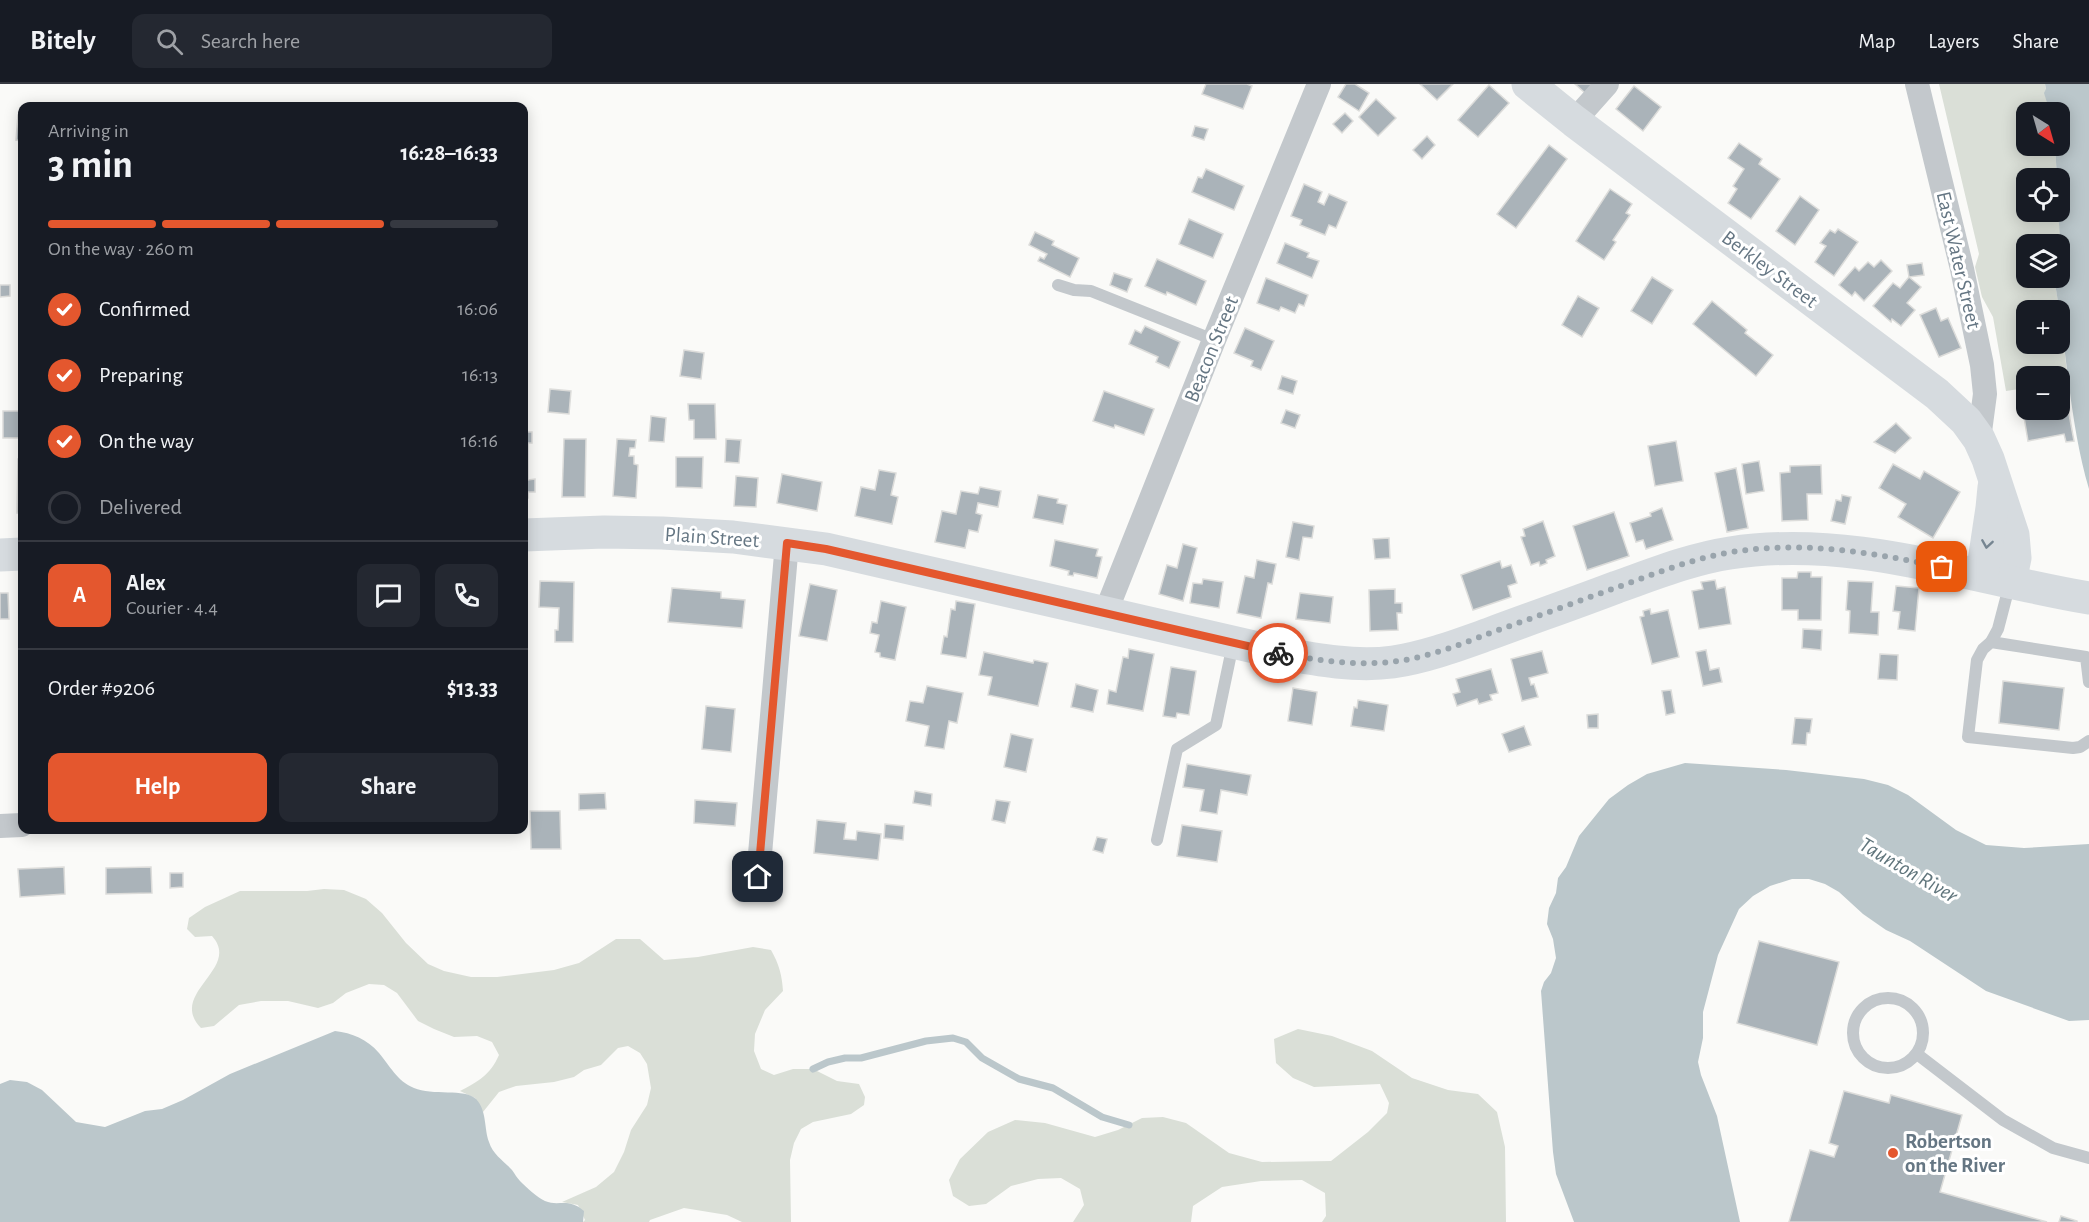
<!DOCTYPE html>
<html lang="en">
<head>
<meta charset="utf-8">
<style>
	body { margin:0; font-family:"Alegreya Sans",sans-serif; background:#242831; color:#f1f3f6; height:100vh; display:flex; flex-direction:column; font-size:22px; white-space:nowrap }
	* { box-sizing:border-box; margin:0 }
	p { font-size:20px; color:#9ea1a6 }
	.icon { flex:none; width:33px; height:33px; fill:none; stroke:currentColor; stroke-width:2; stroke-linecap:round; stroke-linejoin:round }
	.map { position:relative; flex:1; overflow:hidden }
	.panel { position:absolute; left:18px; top:18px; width:510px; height:732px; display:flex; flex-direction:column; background:#171b24; border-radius:12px; box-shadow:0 3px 15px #0003 }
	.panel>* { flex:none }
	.needle { width:39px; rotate:143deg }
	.tools { position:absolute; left:2016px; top:18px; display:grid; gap:12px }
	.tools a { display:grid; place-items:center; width:54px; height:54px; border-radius:12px; background:#171b24; box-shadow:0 3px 15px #0003; font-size:30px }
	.pin { position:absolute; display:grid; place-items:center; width:51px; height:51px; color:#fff; margin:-26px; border-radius:12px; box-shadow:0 3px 9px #0006 }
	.courier { position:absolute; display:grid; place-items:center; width:60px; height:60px; margin:-30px; border:4px solid #e4572e; border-radius:50%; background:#fff; color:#222; box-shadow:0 2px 8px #0007 }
	.head em { font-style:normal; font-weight:600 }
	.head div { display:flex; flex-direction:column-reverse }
	.head { display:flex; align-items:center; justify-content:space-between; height:102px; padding:0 30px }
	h1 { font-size:39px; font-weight:600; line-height:45px }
	.bar { display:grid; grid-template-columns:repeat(4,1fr); gap:9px 6px; align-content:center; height:72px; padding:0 30px }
	.bar i { height:8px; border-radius:4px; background:#363941 }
	.bar .current { background:#e4572e }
	.bar p { grid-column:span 4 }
	.line { display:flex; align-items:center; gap:15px; padding:0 30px; border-top:2px solid #363941 }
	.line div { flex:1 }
	.round { display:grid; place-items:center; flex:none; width:63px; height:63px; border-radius:12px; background:#242831 }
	ol { padding:0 30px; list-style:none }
	li { display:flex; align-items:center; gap:18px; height:66px }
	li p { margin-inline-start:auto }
	li .icon { padding:6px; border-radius:50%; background:#e4572e; color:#fff; stroke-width:4 }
	li:last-child { color:#9ea1a6 }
	li i { width:33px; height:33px; border:3px solid #363941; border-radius:50% }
	.primary-button { display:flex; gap:12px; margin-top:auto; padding:12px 30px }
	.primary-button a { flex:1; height:69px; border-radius:12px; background:#e4572e; color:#fff; font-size:24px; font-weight:600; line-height:69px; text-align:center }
	.primary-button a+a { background:#242831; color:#f1f3f6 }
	header { display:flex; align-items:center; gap:36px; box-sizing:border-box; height:84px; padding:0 30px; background:#171b24; border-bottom:2px solid #363941 }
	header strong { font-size:28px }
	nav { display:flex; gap:33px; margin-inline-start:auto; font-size:21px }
	.search { width:420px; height:54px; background:#242831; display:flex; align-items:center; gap:15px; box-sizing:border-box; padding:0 21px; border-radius:12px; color:#9ea1a6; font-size:22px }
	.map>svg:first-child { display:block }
	.green { fill:#dadfd7; fill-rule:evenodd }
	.water { fill:#bbc7cb }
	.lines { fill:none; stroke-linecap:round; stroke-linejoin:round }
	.stream { stroke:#bbc7cb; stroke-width:7 }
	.building { fill:#aab3b9; stroke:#dcdcda; stroke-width:1.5 }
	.lane { stroke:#c3c8cc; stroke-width:12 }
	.street { stroke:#c3c8cc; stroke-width:24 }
	.secondary { stroke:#d6dbdf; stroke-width:33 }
	.oneway { stroke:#768591 }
	.done { stroke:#99a4ac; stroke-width:6; stroke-dasharray:0 10.8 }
	.route { stroke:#e4572e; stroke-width:8 }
	.poi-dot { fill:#e4572e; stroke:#fff; stroke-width:2 }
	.labels { text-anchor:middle; stroke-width:6; stroke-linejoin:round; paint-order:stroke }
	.street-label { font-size:21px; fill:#657683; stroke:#fff }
	.poi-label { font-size:21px; font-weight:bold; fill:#657683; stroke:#fff; text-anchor:start }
	.water-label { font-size:22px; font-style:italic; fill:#60757c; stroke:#fff }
</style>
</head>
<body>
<header>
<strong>Bitely</strong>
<div class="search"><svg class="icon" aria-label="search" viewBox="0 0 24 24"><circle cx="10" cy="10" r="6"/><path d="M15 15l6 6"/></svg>Search here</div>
<nav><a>Map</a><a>Layers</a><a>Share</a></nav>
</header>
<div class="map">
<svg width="2089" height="1138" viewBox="0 0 2089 1138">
	<rect width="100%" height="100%" fill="#fafaf8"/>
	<g class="green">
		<path d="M1939 0H2045L2050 28H2026V62H2055L2057 94H2026V128H2058L2061 152 2058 160H2026V194H2054L2061 235 2068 298 2060 300V292H2026V304L2006 307 1993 233 1982 213 1975 183 1979 170ZM2026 226H2060V260H2026Z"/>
		<path d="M324 805 344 806 366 815 382 829 406 859 428 880 444 887 471 893H497L554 886 579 879 616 855H640L664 876 698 873 753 863 771 866C779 880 782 891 783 907L765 926 755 950 754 967 761 985 774 991 793 985H813L837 997 859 1000 865 1013 864 1021 851 1030 813 1038 801 1045 794 1059 790 1076 791 1138H742L727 1131 684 1124 650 1136 649 1138H583L585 1136 578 1121 562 1118 596 1103 614 1088 624 1068 631 1046 647 1021 651 1004 647 980 640 969 628 962 618 964 601 981 584 986 574 993 554 998 516 1002 499 1008 483 1028 475 1014 460 1007C479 997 490 991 499 971L492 958 477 952 454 953 434 945 418 937 397 909 384 901 369 900 346 909 333 919 318 924 288 917H261L239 921 214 942 201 944C167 909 242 885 212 852L195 853 187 845 189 834 205 823 240 807H307Z"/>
		<polygon points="1298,945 1332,952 1372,967 1412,994 1448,1006 1478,1010 1497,1028 1505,1063 1506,1138 1322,1138 1326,1132 1325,1109 1302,1096 1261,1097 1222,1103 1193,1122 1191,1138 1073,1138 1084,1121 1080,1105 1061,1094 1038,1095 1011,1102 986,1120 969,1122 953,1112 949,1096 960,1075 988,1048 1015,1036 1045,1039 1095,1053 1118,1046 1142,1034 1163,1033 1186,1039 1229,1069 1262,1078 1331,1077 1368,1048 1387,1029 1389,1019 1380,1000 1314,1003 1293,994 1276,979 1274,955"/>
	</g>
	<g class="water">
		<path d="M2045 0H2089V405C2069 337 2067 264 2054 194H2060V160H2058L2060 152 2058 128H2060V94H2057L2055 62H2060V28H2050L2044 9 2046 5Z"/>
		<polygon points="1685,679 1786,686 1864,695 1888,701 1908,711 1956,746 1986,761 2024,764 2089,760 2089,936 2069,937 1986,907 1910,857 1886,846 1863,830 1839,808 1825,800 1809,795 1792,795 1770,802 1753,812 1739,825 1718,871 1703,928 1703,954 1698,978 1701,991 1717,1032 1740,1138 1574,1138 1556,1090 1553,1068 1541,907 1544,898 1551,889 1556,874 1553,855 1547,840 1549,824 1556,809 1558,794 1566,783 1579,752 1609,715 1628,701 1647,690"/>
		<path d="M335 947C352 949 367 955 379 969 390 982 397 997 414 1004 432 1012 465 1004 476 1015 487 1026 484 1045 489 1058 493 1071 504 1077 512 1086 515 1090 517 1094 520 1097 526 1103 538 1114 545 1117 559 1123 568 1113 584 1127L583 1138H0V1000L10 996 27 998 42 1006 76 1038 105 1043 145 1027 162 1025 183 1016 230 990Z"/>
	</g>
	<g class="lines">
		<polyline class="stream" points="813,985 828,978 845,974 861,974 926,957 953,954 966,958 982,974 1019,995 1053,1004 1102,1033 1129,1041"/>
	</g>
	<g class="building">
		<polygon points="1206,0 1247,0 1252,2 1243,25 1202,10"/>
		<polygon points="1346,0 1355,0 1369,9 1359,27 1338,13"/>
		<polygon points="1420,0 1453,0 1437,16"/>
		<polygon points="1575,0 1593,0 1585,9"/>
		<polygon points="1489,1 1509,19 1478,53 1458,36"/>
		<polygon points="1634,2 1661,23 1643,47 1616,25"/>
		<polygon points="1376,15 1396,34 1378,52 1359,33"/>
		<polygon points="1345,29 1353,37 1342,49 1333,40"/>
		<polygon points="18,31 22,31 22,57 16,56"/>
		<polygon points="1195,42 1208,45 1204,56 1192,52"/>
		<polygon points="1427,52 1435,61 1422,75 1413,66"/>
		<polygon points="1739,59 1762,75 1759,80 1780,95 1751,135 1728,119 1737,105 1733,102 1744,85 1728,74"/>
		<polygon points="1549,61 1567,75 1516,144 1497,130"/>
		<polygon points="1206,85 1244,102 1234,126 1192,108 1198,93 1202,94"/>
		<polygon points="1304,100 1322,108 1318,118 1324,121 1329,110 1347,118 1336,144 1329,141 1325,151 1300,141 1302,136 1291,132"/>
		<polygon points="1610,105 1632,120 1626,129 1630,131 1613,156 1616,158 1604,176 1576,157"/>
		<polygon points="1800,112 1819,126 1795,161 1776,147"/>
		<polygon points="1189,135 1223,150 1213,174 1179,160"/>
		<polygon points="1838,145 1858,158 1834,192 1815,178 1826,162 1820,159 1830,146 1835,149"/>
		<polygon points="1035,148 1054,157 1052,161 1079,174 1070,193 1038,177 1040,173 1044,175 1047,170 1029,161"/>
		<polygon points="1285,159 1309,169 1307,173 1319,177 1312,194 1277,179"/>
		<polygon points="1157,175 1206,197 1196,221 1167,208 1166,211 1145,202"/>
		<polygon points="1881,176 1892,187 1864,217 1855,208 1852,212 1839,201 1855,183 1859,187 1868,178 1874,183"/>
		<polygon points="1922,179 1924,191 1909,193 1907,181"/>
		<polygon points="1114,189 1132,195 1127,208 1110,201"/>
		<polygon points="1652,193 1673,206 1652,240 1631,227"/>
		<polygon points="1909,193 1921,203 1907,219 1915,226 1901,242 1892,235 1891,238 1873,222 1893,199 1900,204"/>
		<polygon points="1266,194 1308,211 1304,222 1299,220 1295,229 1281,223 1279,227 1257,219"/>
		<polygon points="0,201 10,201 10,212 0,213"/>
		<polygon points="1578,212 1599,224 1582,253 1562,241"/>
		<polygon points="1712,217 1747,246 1745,249 1773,271 1756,292 1693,240"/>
		<polygon points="1936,224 1941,237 1948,234 1961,264 1939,273 1920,231"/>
		<polygon points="1145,242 1180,258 1169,284 1156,278 1158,273 1129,260 1135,246 1141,249"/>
		<polygon points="1245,244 1274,257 1261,286 1251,282 1253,277 1234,269"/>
		<polygon points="684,266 704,269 701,295 680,292"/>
		<polygon points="1282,292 1297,297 1293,310 1278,305"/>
		<polygon points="550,305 571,307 569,330 548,328"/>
		<polygon points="1104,307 1154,325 1144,351 1115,341 1114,344 1093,337"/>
		<polygon points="2067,319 2074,357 2066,358 2064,350 2028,357 2023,327 2060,326 2060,320"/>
		<polygon points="688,320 715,320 716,355 694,355 694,336 689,336"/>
		<polygon points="1286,326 1300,331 1295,344 1281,339"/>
		<rect x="3" y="327" width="19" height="27"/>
		<polygon points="651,332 666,334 664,358 649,357"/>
		<polygon points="1896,339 1911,354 1895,369 1874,358"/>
		<polygon points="524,348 532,348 532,359 528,359 528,396 535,395 535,408 528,408 528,414 524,414"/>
		<polygon points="564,355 586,355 585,413 562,413"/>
		<polygon points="617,355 636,356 635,364 630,364 629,372 634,372 634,380 638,381 636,414 613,412"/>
		<polygon points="726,355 741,356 739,379 725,378"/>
		<polygon points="1676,357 1683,397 1655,402 1648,362"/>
		<polygon points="676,373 703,373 702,404 676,403"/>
		<polygon points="18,375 22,375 22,429 17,429"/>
		<polygon points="1759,377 1764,407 1746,410 1742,380"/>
		<polygon points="1893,380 1920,395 1924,387 1960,408 1933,454 1898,433 1906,420 1879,404"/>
		<polygon points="1821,381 1822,410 1807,410 1808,436 1782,437 1780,389 1790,388 1790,382"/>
		<polygon points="1736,384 1748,444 1727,448 1715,389"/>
		<polygon points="879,386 896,389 891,411 898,413 892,440 855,432 861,403 875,406"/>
		<polygon points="782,390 822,398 817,427 777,419"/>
		<polygon points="736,392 758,394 756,423 734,422"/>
		<polygon points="980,403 1001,407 998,423 978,419 976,429 982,431 978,448 969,446 965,464 935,458 942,427 956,430 961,407 978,410"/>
		<polygon points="1038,411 1058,415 1057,419 1067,421 1063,440 1033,434"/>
		<polygon points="1842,411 1851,413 1845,440 1831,437 1836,416 1841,417"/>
		<polygon points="1662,424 1673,456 1646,465 1643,456 1636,458 1630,439 1651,432 1650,429"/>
		<polygon points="1614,428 1629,472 1587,486 1573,442"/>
		<polygon points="1543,437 1555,472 1546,476 1547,479 1540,482 1539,478 1531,481 1521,453 1525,452 1523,445"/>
		<polygon points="1293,438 1314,442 1312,454 1303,453 1299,476 1286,473"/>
		<polygon points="1389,454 1390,474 1375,475 1373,455"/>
		<polygon points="1055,456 1098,465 1096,472 1102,473 1097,494 1074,489 1073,492 1068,491 1069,487 1050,482"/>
		<polygon points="1183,460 1197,464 1183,517 1159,510 1167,481 1177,484"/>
		<polygon points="1257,476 1276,480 1272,500 1268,499 1261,534 1237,529 1245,492 1254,494"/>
		<polygon points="1500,477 1502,484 1511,481 1517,499 1508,502 1511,513 1473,526 1461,491"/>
		<polygon points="1798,488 1811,488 1811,493 1822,493 1821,536 1798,536 1798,526 1782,526 1782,494 1797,494"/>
		<polygon points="1203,495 1223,498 1219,524 1190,519 1193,499 1202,500"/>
		<polygon points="1715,496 1717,505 1725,503 1731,540 1699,545 1692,507 1703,505 1701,498"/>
		<polygon points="540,497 574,498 573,558 555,558 555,546 558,546 559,524 539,523"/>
		<polygon points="1848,497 1873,498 1871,528 1879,528 1878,551 1849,549 1850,527 1846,526"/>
		<polygon points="810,500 837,506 827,557 799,552"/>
		<polygon points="1896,502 1919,504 1915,547 1898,545 1900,528 1893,527"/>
		<polygon points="672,504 721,508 721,514 745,516 742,544 668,538"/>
		<polygon points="1395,505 1395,519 1402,519 1402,529 1397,529 1398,546 1370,547 1369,506"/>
		<polygon points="0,509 8,509 9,535 0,535"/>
		<polygon points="1300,509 1333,513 1330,539 1296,535"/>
		<polygon points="881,517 906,523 895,576 880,573 880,569 875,568 879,551 870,549 872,538 877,539"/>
		<polygon points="956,517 975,520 966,574 941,570 944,552 947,553 951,525 955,526"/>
		<polygon points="1650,525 1651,530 1668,526 1679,573 1652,580 1640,533 1644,532 1643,527"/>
		<polygon points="1803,545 1822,546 1821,566 1802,564"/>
		<polygon points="1129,565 1154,570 1143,627 1107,620 1109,606 1116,608 1123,573 1128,574"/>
		<polygon points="1706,566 1710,586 1719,584 1722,598 1703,602 1696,568"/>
		<polygon points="1542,567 1548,589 1529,594 1531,601 1534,600 1538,613 1522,617 1511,575"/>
		<polygon points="984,568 1033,579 1034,576 1048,579 1038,622 988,611 992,593 979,591"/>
		<polygon points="1880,570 1898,571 1897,596 1878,595"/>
		<polygon points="1171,583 1196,587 1189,631 1177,629 1176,634 1163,632"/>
		<polygon points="1491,585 1498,609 1490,611 1492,616 1479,620 1477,615 1457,622 1453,610 1460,608 1456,595"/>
		<polygon points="22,596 22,626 19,626 19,597"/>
		<polygon points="2003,597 2064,604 2059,646 1999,639"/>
		<polygon points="1076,600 1098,606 1093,628 1071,623"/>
		<polygon points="927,602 963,609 957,639 949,637 944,665 925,662 929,642 906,637 910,617 923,619"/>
		<polygon points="1293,604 1317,608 1312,641 1288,637"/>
		<polygon points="1671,606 1675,629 1666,631 1662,607"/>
		<polygon points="1358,616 1388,621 1384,647 1351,642 1354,623 1357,624"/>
		<polygon points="706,622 735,625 731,668 702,665"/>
		<polygon points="1598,630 1598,644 1588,644 1587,631"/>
		<polygon points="1795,634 1812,635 1810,649 1807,649 1806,661 1792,660"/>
		<polygon points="1524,642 1531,661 1509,668 1502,650"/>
		<polygon points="1011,650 1033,655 1026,688 1004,683"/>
		<polygon points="1187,680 1251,691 1247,711 1221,706 1217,730 1200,727 1204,706 1183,703"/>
		<polygon points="915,707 932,710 931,722 913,719"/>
		<polygon points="605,709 606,725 579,726 579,710"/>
		<polygon points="695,716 737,719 735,742 694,739"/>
		<polygon points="996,716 1010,718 1005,739 992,736"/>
		<polygon points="530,727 560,727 561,765 531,765"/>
		<polygon points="817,736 846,739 844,755 856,756 857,747 881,750 878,776 814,769"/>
		<polygon points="885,740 904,742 903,756 884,754"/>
		<polygon points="1182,741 1222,747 1217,778 1177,772"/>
		<polygon points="1097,753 1107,755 1103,769 1093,766"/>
		<polygon points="64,783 65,810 20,813 18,785"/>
		<polygon points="151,783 152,809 106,810 106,784"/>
		<polygon points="170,789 183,789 183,803 170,804"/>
		<polygon points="1759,857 1839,878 1817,961 1737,939"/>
		<polygon points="1844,1007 1889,1019 1891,1011 1962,1031 1940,1108 2047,1138 1789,1138 1810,1066 1834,1073 1838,1062 1829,1059"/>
		<polygon points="2061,1132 2077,1137 2077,1138 2059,1138"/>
	</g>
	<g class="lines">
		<g class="lane">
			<polyline points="1058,201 1074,206 1091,207 1214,256"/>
			<polyline points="1991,558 1998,545 2010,499"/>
			<polyline points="2089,598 2086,573 1991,558 1983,565 1977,576 1968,653 2073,664 2080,663 2089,657"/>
			<polyline points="1157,756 1177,665 1216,641 1233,560"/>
			<circle cx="1888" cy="949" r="35"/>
			<polyline points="1917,970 2003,1036 2053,1064 2089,1074"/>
		</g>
		<g class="street">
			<polyline points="1917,0 1962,185 1982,281 1985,310 1979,355"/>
			<polyline points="1574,37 1607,0"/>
			<polyline points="1105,530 1214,256 1319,0"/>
			<polyline points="0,742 22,741"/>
			<polyline points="758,793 787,459"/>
		</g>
		<g class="secondary">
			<polyline points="1528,0 1574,37 1937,310 1966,337 1979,355 1988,375 2013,451 2015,474 2010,498"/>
			<path d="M524 451 604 448 662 449 733 453 826 465 1280 569C1318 576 1356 583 1393 578 1426 573 1458 561 1489 550 1532 534 1575 519 1617 503 1654 490 1691 475 1730 469 1853 450 1970 494 2089 514"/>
			<polyline points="0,471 22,470"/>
			<polyline points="1982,491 1992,424 1994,403"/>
		</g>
	</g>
	<defs><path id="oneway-chevron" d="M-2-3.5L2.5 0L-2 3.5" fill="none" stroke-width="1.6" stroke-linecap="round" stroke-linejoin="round" transform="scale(1.5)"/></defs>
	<use class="oneway" href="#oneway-chevron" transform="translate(1987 460) rotate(99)"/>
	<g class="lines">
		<path class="done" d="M1278 569C1315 576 1353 582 1390 578 1424 575 1459 561 1490 549 1533 534 1576 518 1618 503 1654 490 1689 476 1726 469 1799 456 1870 468 1942 483"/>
		<polyline class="route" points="758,793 787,459 826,465 1278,569"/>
	</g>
	<circle class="poi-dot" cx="1893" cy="1069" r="6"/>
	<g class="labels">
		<g class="street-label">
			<text transform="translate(1959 176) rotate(77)" y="7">East Water Street</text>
			<text transform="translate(1770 185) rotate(37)" y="7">Berkley Street</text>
			<text transform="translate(1211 265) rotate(-68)" y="7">Beacon Street</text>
			<text transform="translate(712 453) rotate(4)" y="7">Plain Street</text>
		</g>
		<g class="poi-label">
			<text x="1905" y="1064">Robertson<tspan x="1905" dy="24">on the River</tspan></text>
		</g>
		<g class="water-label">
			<text transform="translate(1909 785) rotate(30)" y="8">Taunton River</text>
		</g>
	</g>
</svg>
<div class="tools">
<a><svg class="needle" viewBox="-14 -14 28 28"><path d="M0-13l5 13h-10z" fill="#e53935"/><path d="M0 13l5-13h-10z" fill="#9ea1a6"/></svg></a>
<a><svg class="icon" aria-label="locate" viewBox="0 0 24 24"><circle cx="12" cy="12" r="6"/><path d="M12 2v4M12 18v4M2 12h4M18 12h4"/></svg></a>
<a><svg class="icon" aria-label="layers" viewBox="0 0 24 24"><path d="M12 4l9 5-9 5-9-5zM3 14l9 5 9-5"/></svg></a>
<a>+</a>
<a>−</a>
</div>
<div class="pin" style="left:1942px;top:483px;background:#ea580c"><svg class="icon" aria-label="bag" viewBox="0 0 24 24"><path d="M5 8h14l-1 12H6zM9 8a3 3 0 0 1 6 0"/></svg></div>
<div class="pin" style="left:758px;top:793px;background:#1f2937"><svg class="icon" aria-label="home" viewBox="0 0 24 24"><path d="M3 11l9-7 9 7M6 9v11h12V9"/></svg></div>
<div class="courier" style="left:1278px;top:569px"><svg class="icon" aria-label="bike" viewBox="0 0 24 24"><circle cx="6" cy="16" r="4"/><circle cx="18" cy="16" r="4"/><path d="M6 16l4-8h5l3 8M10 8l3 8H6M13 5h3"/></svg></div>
<section class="panel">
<div class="head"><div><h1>3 min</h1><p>Arriving in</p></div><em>16:28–16:33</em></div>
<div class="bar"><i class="current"></i><i class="current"></i><i class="current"></i><i></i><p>On the way · 260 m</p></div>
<ol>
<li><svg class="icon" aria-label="check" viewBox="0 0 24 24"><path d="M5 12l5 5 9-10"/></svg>Confirmed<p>16:06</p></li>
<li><svg class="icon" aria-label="check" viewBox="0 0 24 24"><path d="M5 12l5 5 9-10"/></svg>Preparing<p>16:13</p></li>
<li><svg class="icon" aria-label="check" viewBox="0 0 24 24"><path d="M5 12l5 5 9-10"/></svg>On the way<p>16:16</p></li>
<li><i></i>Delivered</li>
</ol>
<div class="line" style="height:108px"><b class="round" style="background:#e4572e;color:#fff">A</b><div><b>Alex</b><p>Courier · 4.4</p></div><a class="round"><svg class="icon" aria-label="chat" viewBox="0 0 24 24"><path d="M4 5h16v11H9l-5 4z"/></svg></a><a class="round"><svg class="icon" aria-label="phone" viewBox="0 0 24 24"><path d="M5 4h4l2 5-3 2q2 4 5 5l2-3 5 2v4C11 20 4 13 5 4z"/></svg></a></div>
<div class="line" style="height:78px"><div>Order #9206</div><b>$13.33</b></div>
<div class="primary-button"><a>Help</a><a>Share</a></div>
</section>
</div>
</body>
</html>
